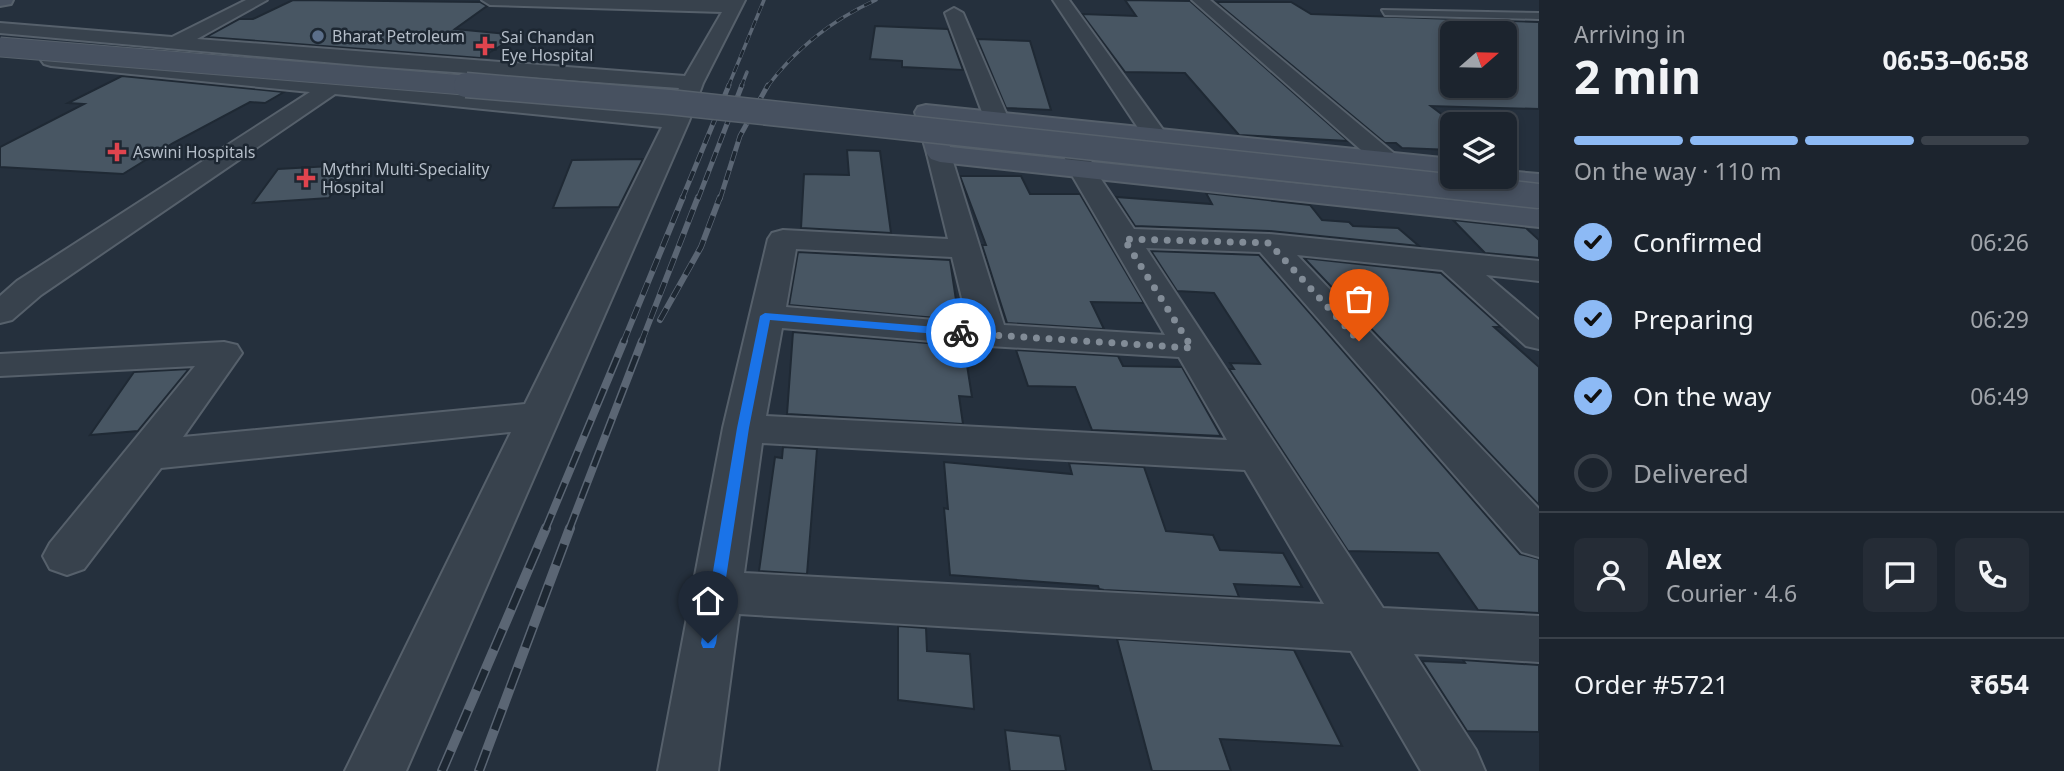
<!DOCTYPE html>
<html lang="en">
<head>
<meta charset="utf-8">
<style>
	body { margin:0; font-family:"Noto Sans",sans-serif; background:#252c36; color:#f1f3f6; height:100vh; display:flex; flex-direction:column; font-size:26px; white-space:nowrap }
	* { box-sizing:border-box; margin:0 }
	p { font-size:23px; color:#a0a4aa }
	.icon { flex:none; width:38px; height:38px; fill:none; stroke:currentColor; stroke-width:2; stroke-linecap:round; stroke-linejoin:round }
	.map { position:relative; flex:1; overflow:hidden }
	.panel { display:flex; flex-direction:column; background:#1c242e; width:525px }
	.panel>* { flex:none }
	.needle { width:46px; rotate:70deg }
	.fabs { position:absolute; left:1440px; top:21px; display:grid; gap:14px }
	.fabs a { display:grid; place-items:center; width:77px; height:77px; border-radius:10px; background:#1c242e; box-shadow:0 4px 10px #0003,0 0 0 2px #3a414a; font-size:35px }
	.pin { position:absolute; display:grid; place-items:center; width:60px; height:60px; color:#fff; margin:-72px -30px; border-radius:50% 50% 50% 0; rotate:-45deg; box-shadow:0 0 7px #0007 }
	.pin .icon { rotate:45deg }
	.courier { position:absolute; display:grid; place-items:center; width:70px; height:70px; margin:-35px; border:5px solid #1a73e8; border-radius:50%; background:#fff; color:#222; box-shadow:0 2px 9px #0007 }
	.summary em { font-style:normal; font-weight:700 }
	.summary div { display:flex; flex-direction:column-reverse }
	.summary { display:flex; align-items:center; justify-content:space-between; height:119px; padding:0 35px }
	h1 { font-size:46px; font-weight:700; line-height:52px }
	.bar { display:grid; grid-template-columns:repeat(4,1fr); gap:10px 7px; align-content:center; height:84px; padding:0 35px }
	.bar i { height:9px; border-radius:5px; background:#3a414a }
	.bar .active { background:#8dbaf5 }
	.bar p { grid-column:span 4 }
	.line { display:flex; align-items:center; gap:18px; padding:0 35px; border-top:2px solid #3a414a }
	.line div { flex:1 }
	.round { display:grid; place-items:center; flex:none; width:74px; height:74px; border-radius:10px; background:#252c36 }
	ol { padding:0 35px; list-style:none }
	li { display:flex; align-items:center; gap:21px; height:77px }
	li p { margin-inline-start:auto }
	li .icon { padding:7px; border-radius:50%; background:#8dbaf5; color:#111; stroke-width:4 }
	li:last-child { color:#a0a4aa }
	li i { width:38px; height:38px; border:4px solid #3a414a; border-radius:50% }
	main { display:flex; flex:1; min-height:0 }
	.map>svg:first-child { display:block }
	.building { fill:#485663; stroke:#1f2934; stroke-width:2; fill-rule:evenodd }
	.lines { fill:none; stroke-linecap:round; stroke-linejoin:round }
	.lane-casing { stroke:#56606b; stroke-width:4 }
	.street-casing { stroke:#56606b; stroke-width:4 }
	.secondary-casing { stroke:#56606b; stroke-width:4 }
	.lane { fill:#38424d; fill-rule:evenodd }
	.street { fill:#38424d; fill-rule:evenodd }
	.secondary { fill:#475160; fill-rule:evenodd }
	.rail-far4-casing { stroke:#5b6674; stroke-width:3.5 }
	.rail-far3-casing { stroke:#5b6674; stroke-width:5 }
	.rail-far2-casing { stroke:#5b6674; stroke-width:6 }
	.rail-far1-casing { stroke:#5b6674; stroke-width:8 }
	.rail-casing { stroke:#5b6674; stroke-width:10 }
	.rail-far4 { stroke:#1d2732; stroke-width:2.5; stroke-dasharray:8; stroke-linecap:butt }
	.rail-far3 { stroke:#1d2732; stroke-width:3.5; stroke-dasharray:10; stroke-linecap:butt }
	.rail-far2 { stroke:#1d2732; stroke-width:4.5; stroke-dasharray:13; stroke-linecap:butt }
	.rail-far1 { stroke:#1d2732; stroke-width:5; stroke-dasharray:17; stroke-linecap:butt }
	.rail { stroke:#1d2732; stroke-width:7; stroke-dasharray:22; stroke-linecap:butt }
	.secondary-bridge-far1-casing { stroke:#56606b; stroke-width:21; stroke-linecap:butt }
	.secondary-bridge-casing { stroke:#56606b; stroke-width:27; stroke-linecap:butt }
	.secondary-bridge-far1 { stroke:#475160; stroke-width:19 }
	.secondary-bridge { stroke:#475160; stroke-width:24 }
	.route { fill:#1a73e8 }
	.done { stroke:#828c97; stroke-width:7; stroke-dasharray:0 12.6 }
	.service-dot { fill:#5c6f8a; stroke:#1d2732; stroke-width:2.5 }
	.health-dot { fill:#e0444e; stroke:#1d2732; stroke-width:2.5 }
	.labels { text-anchor:middle; stroke-width:5; stroke-linejoin:round; paint-order:stroke }
	.far-poi-label { font-size:16px; fill:#b4bdc8; stroke:#1d2732; text-anchor:start }
</style>
</head>
<body>
<main>
<div class="map">
<svg width="1539" height="771" viewBox="0 0 1539 771">
	<rect width="100%" height="100%" fill="#25303d"/>
	<g class="building">
		<polygon points="293,0 480,2 487,6 455,29 519,35 480,58 206,37 239,19 253,19"/>
		<polygon points="1125,0 1190,1 1348,141 1239,135 1185,73 1125,72 1082,14 1136,16"/>
		<path d="M1216 2H1291L1311 14 1539 22V109L1431 106 1452 122V150L1402 148 1396 143H1385ZM1452 33H1505V86H1452Z"/>
		<polygon points="875,26 948,29 963,70 902,67 902,61 870,59"/>
		<polygon points="977,39 1030,41 1051,110 1006,108"/>
		<polygon points="122,76 284,92 265,103 250,102 173,143 123,174 0,167 0,147 84,104 68,103"/>
		<polygon points="847,150 880,151 891,233 801,228 804,174 849,175"/>
		<polygon points="643,159 619,207 553,208 572,160"/>
		<polygon points="349,165 329,198 253,203 278,169"/>
		<polygon points="960,176 1021,176 1030,194 1080,194 1144,303 1091,302 1104,329 1007,323 982,245 986,245"/>
		<polygon points="1206,193 1310,205 1322,220 1349,222 1353,226 1398,228 1419,246 1269,231 1135,226 1116,197 1212,204"/>
		<polygon points="1453,220 1526,228 1539,240 1539,258 1485,253"/>
		<polygon points="1151,251 1259,255 1520,554 1539,559 1539,613 1478,610 1438,553 1348,551 1229,369 1234,369 1230,363 1260,364 1214,293 1177,291"/>
		<polygon points="798,252 950,260 959,320 789,305"/>
		<polygon points="1304,258 1441,273 1501,327 1494,327 1539,367 1539,505"/>
		<polygon points="793,332 964,346 972,397 959,396 963,424 787,414"/>
		<polygon points="1016,350 1118,356 1123,366 1182,367 1221,436 1092,430 1075,387 1028,386"/>
		<polygon points="189,369 138,431 90,435 134,372"/>
		<polygon points="783,447 817,449 807,574 759,571 775,457 782,458"/>
		<polygon points="944,462 1072,474 1069,463 1144,467 1166,531 1213,535 1220,550 1283,553 1302,587 1234,584 1239,597 1104,590 1099,589 1098,586 950,575 944,508 948,509"/>
		<polygon points="898,626 926,628 927,651 970,654 974,709 898,700"/>
		<polygon points="1117,639 1294,650 1342,746 1220,739 1231,771 1152,771"/>
		<polygon points="1463,660 1539,665 1539,732 1467,731 1422,661 1465,663"/>
		<polygon points="1005,730 1060,736 1066,771 1010,771"/>
	</g>
	<g class="lines">
		<g class="lane-casing">
			<polygon id="lane" points="1382,10 1539,13 1539,19 1385,15"/>
		</g>
		<g class="street-casing">
			<g id="street">
				<polygon points="246,0 267,0 197,39 685,76 722,12 490,5 482,0 745,0 703,83 689,121 406,771 345,771 511,432 161,468 84,569 67,575 50,569 43,556 50,543 195,366 0,376 0,354 224,342 237,345 242,353 183,437 525,404 662,127 335,94 41,295 12,320 0,323 0,296 17,281 310,92 51,66 44,64 41,60 44,56 51,54 327,80 339,76 347,77 349,83 669,113 679,88 369,66 0,33 0,23 172,37"/>
				<polygon points="1053,0 1069,0 1169,138 1166,143 1157,145 1148,143"/>
				<polygon points="1192,0 1210,0 1396,155 1400,160 1396,165 1387,168 1378,165"/>
				<polygon points="954,8 963,13 1009,120 1005,125 989,125 985,120 945,13"/>
				<path d="M1067 124 1076 126 1079 131 1095 170 1134 229 1269 234 1539 261V281L1486 275 1539 320V349L1526 346 1442 270 1297 255 1539 509V557L1522 552 1260 252 1146 248 1383 608 1539 616V662L1414 654 1476 750 1485 771H1421L1351 651 739 614 718 771H658L723 428 768 239 772 233 783 230 948 239 927 154 931 149 940 146 949 149 1004 325 1165 335 1069 170 1055 131 1058 126ZM796 249 952 257 968 323 786 307ZM782 328 989 346 1179 357 1227 440 766 416ZM762 443 1245 470 1324 604 744 573Z"/>
			</g>
		</g>
		<g class="secondary-casing">
			<g id="secondary">
				<polygon points="0,0 13,0 11,4 0,6"/>
				<polygon points="926,105 1452,159 1452,175 941,120 950,147 1539,209 1539,227 940,162 931,159 927,154 915,112 918,107"/>
				<polygon points="1505,171 1539,174 1539,190 1481,183 1477,177 1505,177"/>
			</g>
		</g>
		<use href="#lane" class="lane"/>
		<use href="#street" class="street"/>
		<use href="#secondary" class="secondary"/>
		<g class="rail-far4-casing">
			<g id="rail-far4">
				<polyline points="728,87 764,0"/>
				<polyline points="741,87 747,72"/>
				<path d="M767 87C796 48 832 20 876 0"/>
			</g>
		</g>
		<g class="rail-far3-casing">
			<g id="rail-far3">
				<polyline points="682,199 729,85"/>
				<polyline points="698,199 742,85"/>
				<polyline points="720,199 740,136 768,85"/>
			</g>
		</g>
		<g class="rail-far2-casing">
			<g id="rail-far2">
				<polyline points="660,320 701,247 720,197"/>
				<polyline points="623,343 683,197"/>
				<polyline points="641,343 698,197"/>
			</g>
		</g>
		<g class="rail-far1-casing">
			<g id="rail-far1">
				<polyline points="545,530 624,341"/>
				<polyline points="569,530 642,341"/>
			</g>
		</g>
		<g class="rail-casing">
			<g id="rail">
				<polyline points="442,771 546,528"/>
				<polyline points="479,771 570,528"/>
			</g>
		</g>
		<use href="#rail-far4" class="rail-far4"/>
		<use href="#rail-far3" class="rail-far3"/>
		<use href="#rail-far2" class="rail-far2"/>
		<use href="#rail-far1" class="rail-far1"/>
		<use href="#rail" class="rail"/>
		<g class="secondary-bridge-far1-casing">
			<polyline id="secondary-bridge-far1" points="0,47 488,87"/>
		</g>
		<g class="secondary-bridge-casing">
			<polyline id="secondary-bridge" points="466,85 669,102 1539,196"/>
		</g>
		<use href="#secondary-bridge-far1" class="secondary-bridge-far1"/>
		<use href="#secondary-bridge" class="secondary-bridge"/>
	</g>
	<polygon class="route" points="765,313 961,329 966,333 961,336 770,320 749,428 716,643 714,648 703,648 701,643 737,428 760,316"/>
	<g class="lines">
		<polyline class="done" points="961,333 1192,348 1124,239 1269,243 1359,341"/>
	</g>
	<circle class="service-dot" cx="318" cy="36" r="7"/>
	<g class="health-dot">
		<path d="M481.5 35.5h7v7h7v7h-7v7h-7v-7h-7v-7h7z"/>
		<path d="M113.5 141.5h7v7h7v7h-7v7h-7v-7h-7v-7h7z"/>
		<path d="M302.5 167.5h7v7h7v7h-7v7h-7v-7h-7v-7h7z"/>
	</g>
	<g class="labels">
		<g class="far-poi-label">
			<text x="332" y="42">Bharat Petroleum</text>
			<text x="501" y="43">Sai Chandan<tspan x="501" dy="18">Eye Hospital</tspan></text>
			<text x="133" y="158">Aswini Hospitals</text>
			<text x="322" y="175">Mythri Multi-Speciality<tspan x="322" dy="18">Hospital</tspan></text>
		</g>
	</g>
</svg>
<div class="fabs">
<a><svg class="needle" viewBox="-14 -14 28 28"><path d="M0-13l5 13h-10z" fill="#e53935"/><path d="M0 13l5-13h-10z" fill="#a0a4aa"/></svg></a>
<a><svg class="icon" aria-label="layers" viewBox="0 0 24 24"><path d="M12 4l9 5-9 5-9-5zM3 14l9 5 9-5"/></svg></a>
</div>
<div class="pin" style="left:1359px;top:341px;background:#ea580c"><svg class="icon" aria-label="bag" viewBox="0 0 24 24"><path d="M5 8h14l-1 12H6zM9 8a3 3 0 0 1 6 0"/></svg></div>
<div class="pin" style="left:708px;top:643px;background:#1f2937"><svg class="icon" aria-label="home" viewBox="0 0 24 24"><path d="M3 11l9-7 9 7M6 9v11h12V9"/></svg></div>
<div class="courier" style="left:961px;top:333px"><svg class="icon" aria-label="bike" viewBox="0 0 24 24"><circle cx="6" cy="16" r="4"/><circle cx="18" cy="16" r="4"/><path d="M6 16l4-8h5l3 8M10 8l3 8H6M13 5h3"/></svg></div>
</div>
<section class="panel">
<div class="summary"><div><h1>2 min</h1><p>Arriving in</p></div><em>06:53–06:58</em></div>
<div class="bar"><i class="active"></i><i class="active"></i><i class="active"></i><i></i><p>On the way · 110 m</p></div>
<ol>
<li><svg class="icon" aria-label="check" viewBox="0 0 24 24"><path d="M5 12l5 5 9-10"/></svg>Confirmed<p>06:26</p></li>
<li><svg class="icon" aria-label="check" viewBox="0 0 24 24"><path d="M5 12l5 5 9-10"/></svg>Preparing<p>06:29</p></li>
<li><svg class="icon" aria-label="check" viewBox="0 0 24 24"><path d="M5 12l5 5 9-10"/></svg>On the way<p>06:49</p></li>
<li><i></i>Delivered</li>
</ol>
<div class="line" style="height:126px"><a class="round"><svg class="icon" aria-label="person" viewBox="0 0 24 24"><circle cx="12" cy="8" r="4"/><path d="M4 21q1-7 8-7t8 7"/></svg></a><div><b>Alex</b><p>Courier · 4.6</p></div><a class="round"><svg class="icon" aria-label="chat" viewBox="0 0 24 24"><path d="M4 5h16v11H9l-5 4z"/></svg></a><a class="round"><svg class="icon" aria-label="phone" viewBox="0 0 24 24"><path d="M5 4h4l2 5-3 2q2 4 5 5l2-3 5 2v4C11 20 4 13 5 4z"/></svg></a></div>
<div class="line" style="height:91px"><div>Order #5721</div><b>₹654</b></div>
</section>
</main>
</body>
</html>
